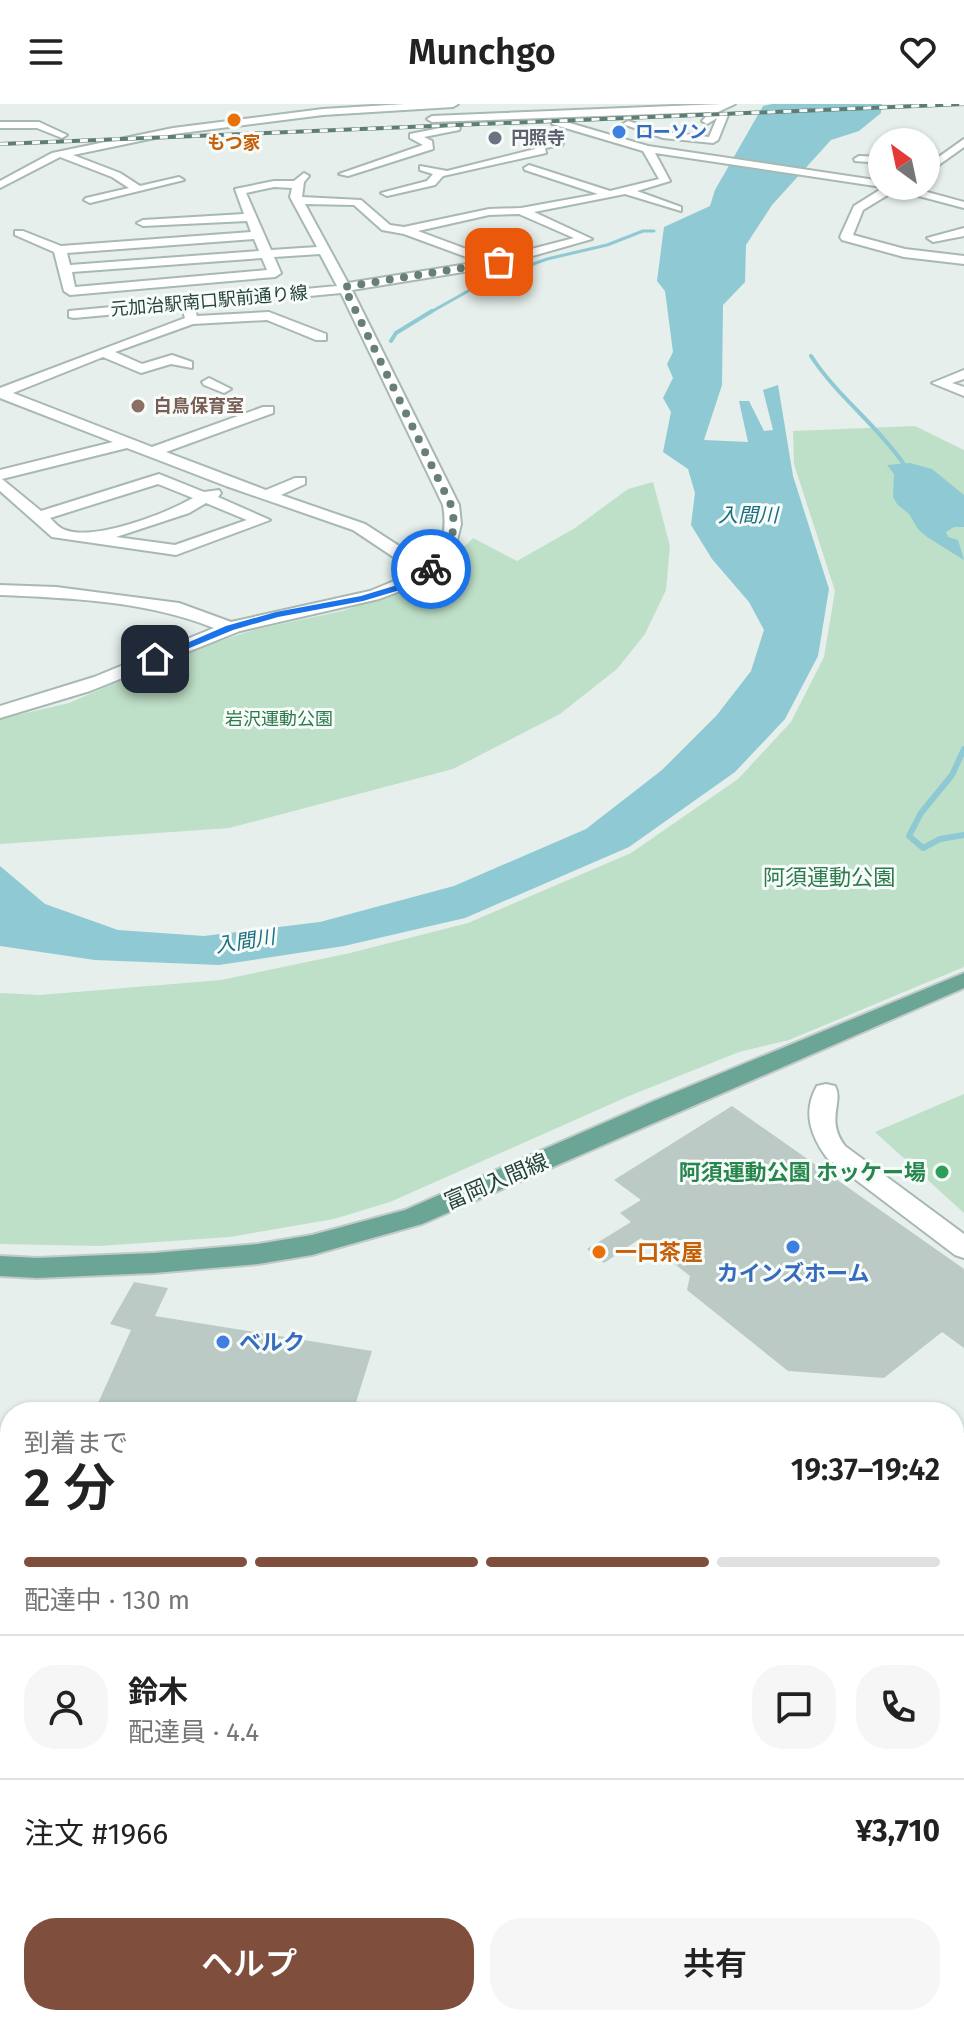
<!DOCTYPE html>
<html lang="ja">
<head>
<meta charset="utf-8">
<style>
	body { margin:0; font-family:"Fira Sans","Noto Sans JP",sans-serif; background:#f6f6f6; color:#222; height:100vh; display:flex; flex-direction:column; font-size:30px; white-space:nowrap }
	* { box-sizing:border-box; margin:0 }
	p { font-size:26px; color:#767676 }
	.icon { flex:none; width:44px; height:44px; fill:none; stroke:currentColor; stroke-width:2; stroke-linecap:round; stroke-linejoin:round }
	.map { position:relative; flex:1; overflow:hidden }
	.details { position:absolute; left:0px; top:1298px; width:964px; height:624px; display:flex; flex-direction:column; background:#fff; border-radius:32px 32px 0 0; box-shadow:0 2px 6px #0004 }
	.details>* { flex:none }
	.needle { width:52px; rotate:327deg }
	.tools { position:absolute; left:868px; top:24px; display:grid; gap:16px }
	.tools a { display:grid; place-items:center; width:72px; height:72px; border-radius:50%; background:#fff; box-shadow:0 2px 6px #0004; font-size:40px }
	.pin { position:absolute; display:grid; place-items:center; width:68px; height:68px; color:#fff; margin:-34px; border-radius:16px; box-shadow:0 4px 12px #0006 }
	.courier { position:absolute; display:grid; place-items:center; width:80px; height:80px; margin:-40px; border:6px solid #1a73e8; border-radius:50%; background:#fff; color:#222; box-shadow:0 2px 10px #0007 }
	.headline em { font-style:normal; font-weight:600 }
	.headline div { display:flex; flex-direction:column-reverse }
	.headline { display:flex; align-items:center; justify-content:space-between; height:136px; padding:0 24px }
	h1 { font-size:52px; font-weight:600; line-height:60px }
	.bar { display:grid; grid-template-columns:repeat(4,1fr); gap:12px 8px; align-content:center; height:96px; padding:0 24px }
	.bar i { height:10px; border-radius:6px; background:#e0e0e0 }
	.bar .current { background:#804e3d }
	.bar p { grid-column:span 4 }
	.line { display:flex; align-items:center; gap:20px; padding:0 24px; border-top:2px solid #e0e0e0 }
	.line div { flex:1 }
	.round { display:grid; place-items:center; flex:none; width:84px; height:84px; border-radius:32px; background:#f6f6f6 }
	.cta { display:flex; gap:16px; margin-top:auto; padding:16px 24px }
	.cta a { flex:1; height:92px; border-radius:32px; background:#804e3d; color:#fff; font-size:32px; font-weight:600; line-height:92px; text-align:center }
	.cta a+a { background:#f6f6f6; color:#222 }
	header { display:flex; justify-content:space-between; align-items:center; height:104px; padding:0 24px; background:#fff; font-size:36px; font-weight:600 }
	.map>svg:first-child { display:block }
	.green { fill:#bfe0c8 }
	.water { fill:#8ec9d4 }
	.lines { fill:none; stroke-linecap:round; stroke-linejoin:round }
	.stream-far2 { stroke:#8ec9d4; stroke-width:3 }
	.stream-far1 { stroke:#8ec9d4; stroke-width:4 }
	.stream { stroke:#8ec9d4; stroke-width:6 }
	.building { fill:#bbcac4 }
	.minor-casing { stroke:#a8b8b2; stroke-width:4 }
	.major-casing { stroke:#c2cac8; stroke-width:4 }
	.minor { fill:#fff; fill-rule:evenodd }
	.major { fill:#6aa596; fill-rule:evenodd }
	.rail-casing { stroke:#5f7d75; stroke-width:4 }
	.rail { stroke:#f7fbf9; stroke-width:3; stroke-dasharray:8; stroke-linecap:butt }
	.route { fill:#1a73e8 }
	.done { stroke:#687f78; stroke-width:8; stroke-dasharray:0 14.4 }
	.food-dot { fill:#e8710a; stroke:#f7fbf9; stroke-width:3 }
	.shop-dot { fill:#3f7fe0; stroke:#f7fbf9; stroke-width:3 }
	.worship-dot { fill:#6b7280; stroke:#f7fbf9; stroke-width:3 }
	.education-dot { fill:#8d6e63; stroke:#f7fbf9; stroke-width:3 }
	.leisure-dot { fill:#2e9e5b; stroke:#f7fbf9; stroke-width:3 }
	.labels { text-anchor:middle; stroke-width:6; stroke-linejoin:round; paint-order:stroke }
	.far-shop-label { font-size:18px; font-weight:bold; fill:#366cbe; stroke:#f7fbf9; text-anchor:start }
	.far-worship-label { font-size:18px; font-weight:bold; fill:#5b616d; stroke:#f7fbf9; text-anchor:start }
	.far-food-label { font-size:18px; font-weight:bold; fill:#c56008; stroke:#f7fbf9 }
	.far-street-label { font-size:18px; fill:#24423a; stroke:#f7fbf9 }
	.far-education-label { font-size:18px; font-weight:bold; fill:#785e54; stroke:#f7fbf9; text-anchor:start }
	.far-park-label { font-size:18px; fill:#2d7a4b; stroke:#f7fbf9 }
	.far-water-label { font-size:20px; font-style:italic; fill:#1c6f80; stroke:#f7fbf9 }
	.park-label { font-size:22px; fill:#2d7a4b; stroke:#f7fbf9 }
	.leisure-label { font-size:22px; font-weight:bold; fill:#27864d; stroke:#f7fbf9; text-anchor:end }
	.street-label { font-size:22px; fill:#24423a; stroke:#f7fbf9 }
	.food-label { font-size:22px; font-weight:bold; fill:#c56008; stroke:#f7fbf9; text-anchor:start }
	.shop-label { font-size:22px; font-weight:bold; fill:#366cbe; stroke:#f7fbf9 }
</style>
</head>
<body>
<header><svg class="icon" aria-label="menu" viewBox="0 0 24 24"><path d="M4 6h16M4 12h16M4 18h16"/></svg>Munchgo<svg class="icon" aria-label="heart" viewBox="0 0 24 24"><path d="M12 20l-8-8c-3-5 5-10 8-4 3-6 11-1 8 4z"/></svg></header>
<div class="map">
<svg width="964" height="1922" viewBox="0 0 964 1922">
	<rect width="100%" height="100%" fill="#e6efeb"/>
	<g class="green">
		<polygon points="915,322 964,346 964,863 789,936 739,948 629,992 390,1098 334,1115 230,1133 99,1142 0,1140 0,889 40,891 221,876 350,849 468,819 631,749 738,675 791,618 824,553 835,487 794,360 793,327"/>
		<polygon points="653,378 670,442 666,486 645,530 617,565 560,610 453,665 229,724 0,740 0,615 69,599 181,550 253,526 342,507 414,482 435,473 473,434 517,457 575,424 628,385"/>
		<polygon points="964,990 964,1109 875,1028"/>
		<polygon points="964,1327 964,1922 713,1922 711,1912 954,1912 954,1331"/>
		<polygon points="0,1398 10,1406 10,1547 0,1543"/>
		<polygon points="10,1870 10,1912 522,1912 536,1922 0,1922 0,1882"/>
	</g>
	<g class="water">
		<polygon points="772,0 882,0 881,9 859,27 831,36 772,101 746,141 745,178 723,201 722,281 704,336 748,338 739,297 749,297 764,327 773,326 763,286 778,281 793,372 829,485 818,552 785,615 735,668 629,743 465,814 344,842 219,861 95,856 0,842 0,762 45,800 118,826 204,832 320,818 454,782 586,725 662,666 717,611 751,567 764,526 749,498 712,455 691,421 695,389 688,365 663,348 671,308 663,294 673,274 667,260 673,248 665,187 657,177 664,123 710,102 715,86 763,2"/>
		<polygon points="910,359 932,365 964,391 964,423 954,423 946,428 948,433 958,436 964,456 927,433 918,425 909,410 897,400 893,393 894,370 887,361"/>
	</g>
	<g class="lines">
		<polyline class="stream-far2" points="429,209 486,177 547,155 607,141 643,127 654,127"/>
		<g class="stream-far1">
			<polyline points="391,237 396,229 432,207"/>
			<path d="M811 252C837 292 876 320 903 359"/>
		</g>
		<polyline class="stream" points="964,645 952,671 921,709 909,732 923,744 940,735 964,731"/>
	</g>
	<g class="building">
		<polygon points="732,1002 964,1165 964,1244 942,1228 884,1274 788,1267 687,1186 690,1172 641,1134 604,1159 587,1145 631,1118 620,1109 641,1096 614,1076"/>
		<polygon points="134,1178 168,1184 155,1212 372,1247 353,1308 94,1308 131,1226 110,1220"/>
	</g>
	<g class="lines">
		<g class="minor-casing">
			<g id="minor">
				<polygon points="405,0 458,0 453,3 323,11 174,30 73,51 120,69 140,82 179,73 184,76 90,99 84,96 86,94 129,84 112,73 60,53 0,84 0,77 52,49 173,24 323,5"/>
				<polygon points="722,0 735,0 718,8 728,11 718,36 713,39 663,34 623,20 628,17 664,28 709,33 717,14 707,20 702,17 710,8 432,18 427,15 432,12"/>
				<path d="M556 15 648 42 882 77V82H886L882 83 655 49 670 77 637 87 681 103V107L625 90 534 108 592 135 494 163 352 186 459 401 461 420 454 448 440 466 419 480 379 495 240 527 90 587 0 614V602L94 573 214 524C147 497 71 494 0 491V481L56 483 179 499 231 518 370 487 416 468 353 426 226 382 127 344 2 375 41 407 159 370 204 388 219 386 221 389 218 393 270 416 176 451 52 433 0 387V366L113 338 0 294V284L185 214 182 204 74 214 69 213V207L337 182 320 150 274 153 281 169 275 173 70 191 64 187 54 148 15 131V127H23L61 142 251 128 247 117 143 122 137 119 143 116 244 110 235 85 274 77H294L304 69 309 72 304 78 302 93 361 96 390 121 404 123 489 105 521 104 598 90 525 66 524 64 529 61 610 87 659 75 643 47 552 20V16ZM274 83 292 84 290 93 317 143 271 146 246 89ZM305 100 354 101 382 126 404 130 480 158 348 179ZM519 110 574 134 493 155 418 127 489 111ZM254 135 259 147 70 161 67 149ZM262 154 267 166 75 183 72 168ZM341 189 443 401C447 424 444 444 427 460L365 420 281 391 305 380V374H295L266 386 166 348 273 309V303H263L152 343 13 289 103 253 141 269 171 260 192 264V258L172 251 142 260 115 248 193 220 267 216 316 236H326V230L269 208 197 212 194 203ZM158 380 193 394C165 410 95 437 65 426 59 424 54 418 50 414ZM206 399 247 416 175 441 116 433 189 409Z"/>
				<polygon points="0,18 39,18 67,31 62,34 37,24 0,24"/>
				<polygon points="455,21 460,24 459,26 424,33 432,37 433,45 348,72 339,70 423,41 410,34 410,30"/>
				<polygon points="964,35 964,43 926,70 926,62"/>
				<polygon points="558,36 563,39 562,41 545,44 546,49 443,72 435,81 387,92 381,89 427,77 433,70 420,66 420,62 447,67 535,45 534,40"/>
				<polygon points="859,52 882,53 882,59 855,57 854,55"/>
				<polygon points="886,82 905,82 964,98 964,104 896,86 863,106 853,131 905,145 964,152 964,160 904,153 842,136 840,133 854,102"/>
				<polygon points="964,124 964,132 933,138 927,134"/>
				<polygon points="964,266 964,275 952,279 964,283 964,292 932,279"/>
				<polygon points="209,274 231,285 224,289 204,281 202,278"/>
				<path d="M826 980 835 982C844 998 825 1016 845 1042L964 1130V1154L955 1151 827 1054C811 1032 802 1008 817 982Z"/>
			</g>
		</g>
		<g class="major-casing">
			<polygon id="major" points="964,869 964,884 422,1120 312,1151 258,1160 154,1169 37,1174 0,1172 0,1152 37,1154 154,1149 258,1140 312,1131 405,1106 654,997"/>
		</g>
		<use href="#minor" class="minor"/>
		<use href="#major" class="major"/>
		<g class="rail-casing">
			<polyline id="rail" points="0,40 964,0"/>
		</g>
		<use href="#rail" class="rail"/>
	</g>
	<polygon class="route" points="431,462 434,467 400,486 363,497 278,513 233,526 158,557 150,555 226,522 276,508 361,492 394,482"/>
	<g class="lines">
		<path class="done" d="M431 465C450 446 458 427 451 401L344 183 499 158"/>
	</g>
	<g class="food-dot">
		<circle cx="234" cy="16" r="8"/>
		<circle cx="599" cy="1148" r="8"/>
	</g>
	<g class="shop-dot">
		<circle cx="619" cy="28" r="8"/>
		<circle cx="793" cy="1143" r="8"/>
		<circle cx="223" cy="1238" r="8"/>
	</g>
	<circle class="worship-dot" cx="495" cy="34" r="8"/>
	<circle class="education-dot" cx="138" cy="302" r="8"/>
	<circle class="leisure-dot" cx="942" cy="1068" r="8"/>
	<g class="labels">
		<g class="far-shop-label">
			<text x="635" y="34">ローソン</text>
		</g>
		<g class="far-worship-label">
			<text x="511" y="40">円照寺</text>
		</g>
		<g class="far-food-label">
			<text x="234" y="45">もつ家</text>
		</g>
		<g class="far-street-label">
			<text transform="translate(209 197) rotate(-5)" y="6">元加治駅南口駅前通り線</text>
		</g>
		<g class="far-education-label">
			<text x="154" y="308">白鳥保育室</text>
		</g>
		<g class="far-park-label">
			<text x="279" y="621">岩沢運動公園</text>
		</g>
		<g class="far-water-label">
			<text x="748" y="418">入間川</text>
			<text transform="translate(245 837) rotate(-9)" y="7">入間川</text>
		</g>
		<g class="park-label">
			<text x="829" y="781">阿須運動公園</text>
		</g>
		<g class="leisure-label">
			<text x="926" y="1076">阿須運動公園 ホッケー場</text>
		</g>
		<g class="street-label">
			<text transform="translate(496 1077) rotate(-23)" y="8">富岡入間線</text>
		</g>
		<g class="food-label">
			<text x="615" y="1156">一口茶屋</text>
		</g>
		<g class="shop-label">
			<text x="793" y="1177">カインズホーム</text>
			<text x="239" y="1246" text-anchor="start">ベルク</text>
		</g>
	</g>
</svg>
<div class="tools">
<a><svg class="needle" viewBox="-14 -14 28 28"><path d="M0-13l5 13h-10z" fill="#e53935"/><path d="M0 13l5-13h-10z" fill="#767676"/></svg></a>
</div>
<div class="pin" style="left:499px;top:158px;background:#ea580c"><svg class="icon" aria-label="bag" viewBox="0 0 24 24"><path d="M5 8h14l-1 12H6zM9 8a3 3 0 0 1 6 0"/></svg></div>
<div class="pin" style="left:155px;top:555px;background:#1f2937"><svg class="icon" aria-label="home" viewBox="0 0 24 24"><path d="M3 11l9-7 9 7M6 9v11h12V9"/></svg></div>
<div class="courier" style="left:431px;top:465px"><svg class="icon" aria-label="bike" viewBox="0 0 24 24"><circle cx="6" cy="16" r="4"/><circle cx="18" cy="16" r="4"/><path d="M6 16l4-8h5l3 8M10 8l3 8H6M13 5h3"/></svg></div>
<section class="details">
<div class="headline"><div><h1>2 分</h1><p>到着まで</p></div><em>19:37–19:42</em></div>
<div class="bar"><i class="current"></i><i class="current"></i><i class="current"></i><i></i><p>配達中 · 130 m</p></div>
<div class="line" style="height:144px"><a class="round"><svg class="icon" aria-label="person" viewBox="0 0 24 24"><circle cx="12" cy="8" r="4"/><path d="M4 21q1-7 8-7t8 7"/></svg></a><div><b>鈴木</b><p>配達員 · 4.4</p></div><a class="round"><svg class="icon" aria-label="chat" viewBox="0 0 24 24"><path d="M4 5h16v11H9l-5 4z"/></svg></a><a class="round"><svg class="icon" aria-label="phone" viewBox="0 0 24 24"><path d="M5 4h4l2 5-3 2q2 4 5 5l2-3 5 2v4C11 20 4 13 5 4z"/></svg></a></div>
<div class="line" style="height:104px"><div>注文 #1966</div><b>¥3,710</b></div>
<div class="cta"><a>ヘルプ</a><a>共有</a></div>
</section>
</div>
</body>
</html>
